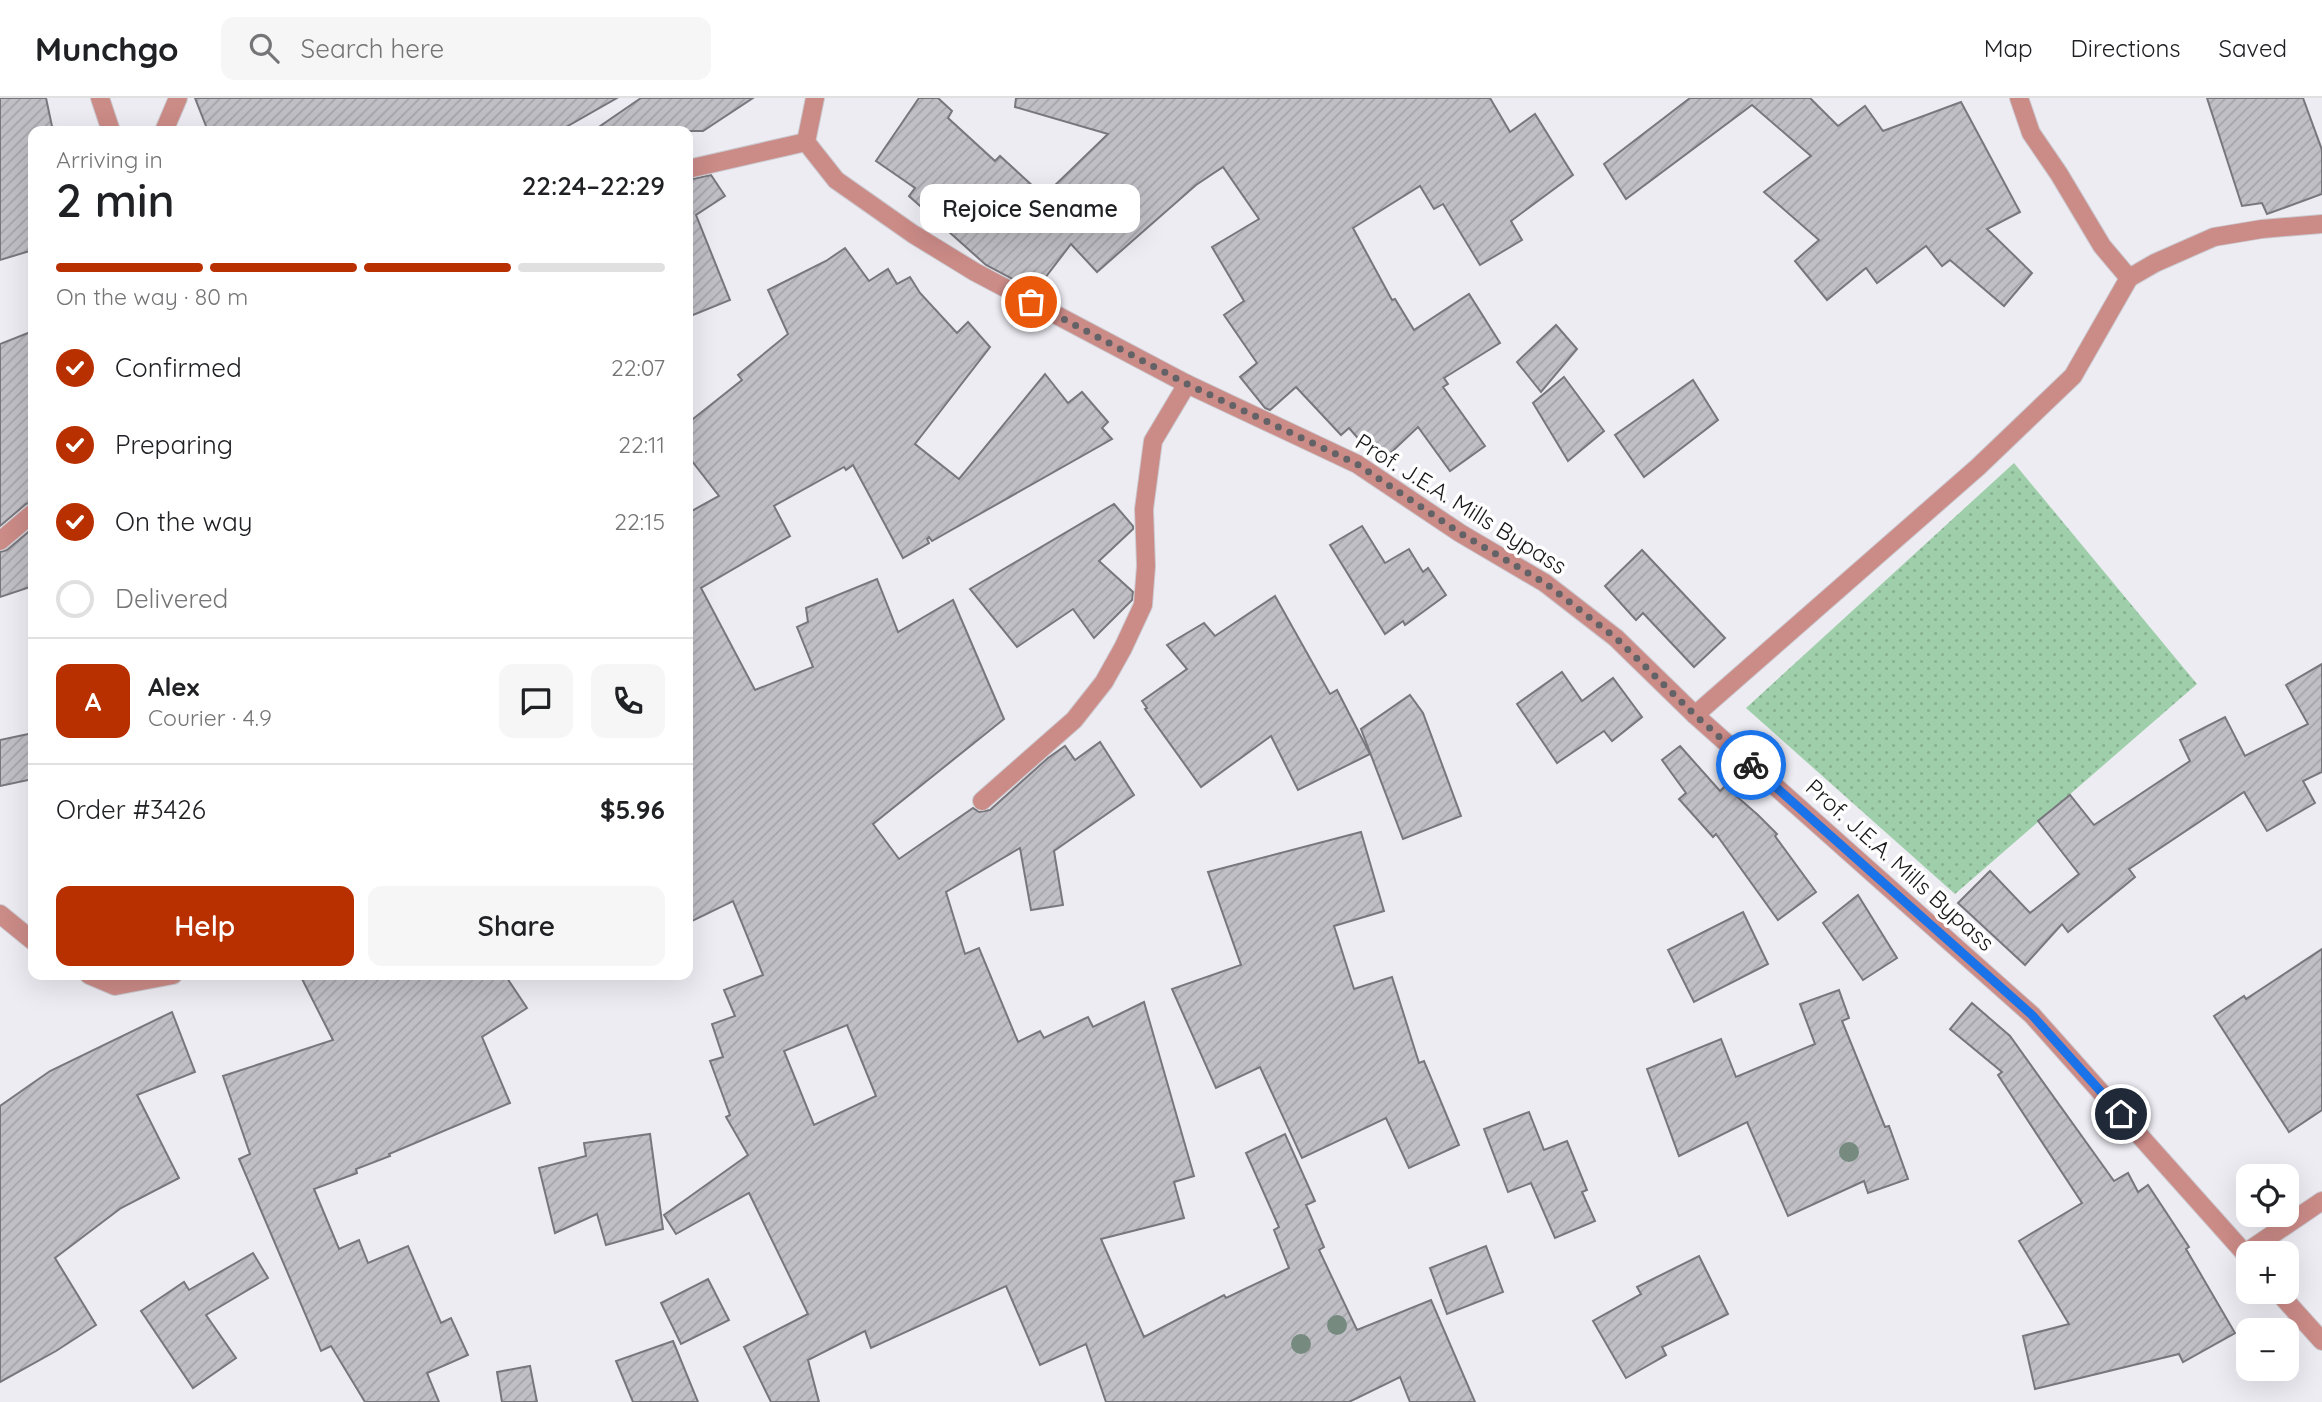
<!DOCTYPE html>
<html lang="en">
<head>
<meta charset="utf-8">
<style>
	body { margin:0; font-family:Quicksand,sans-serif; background:#f6f6f6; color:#202124; height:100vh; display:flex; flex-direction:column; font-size:26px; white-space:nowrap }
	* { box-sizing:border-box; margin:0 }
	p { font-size:23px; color:#757577 }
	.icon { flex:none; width:38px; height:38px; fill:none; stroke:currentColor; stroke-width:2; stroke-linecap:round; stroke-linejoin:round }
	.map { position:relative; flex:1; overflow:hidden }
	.sheet { position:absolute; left:28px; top:28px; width:665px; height:854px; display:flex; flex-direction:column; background:#fff; border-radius:14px; box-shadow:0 7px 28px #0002 }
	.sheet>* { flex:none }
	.fabs { position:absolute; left:2236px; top:1066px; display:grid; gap:14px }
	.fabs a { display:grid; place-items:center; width:63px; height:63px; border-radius:14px; background:#fff; box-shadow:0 7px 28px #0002; font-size:35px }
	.pin { position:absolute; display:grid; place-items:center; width:60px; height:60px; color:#fff; margin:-30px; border:4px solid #fff; border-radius:50%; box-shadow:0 2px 7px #0007 }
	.courier { position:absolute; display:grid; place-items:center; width:70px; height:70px; margin:-35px; border:5px solid #1a73e8; border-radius:50%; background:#fff; color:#222; box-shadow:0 2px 9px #0007 }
	.bubble { position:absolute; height:49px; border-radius:14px; background:#fff; box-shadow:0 7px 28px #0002; font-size:23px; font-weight:600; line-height:49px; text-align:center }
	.overview em { font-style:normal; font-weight:600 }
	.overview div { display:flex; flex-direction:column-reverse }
	.overview { display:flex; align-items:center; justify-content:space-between; height:119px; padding:0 28px }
	h1 { font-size:46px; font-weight:600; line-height:52px }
	.bar { display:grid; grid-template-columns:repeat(4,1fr); gap:10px 7px; align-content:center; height:84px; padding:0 28px }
	.bar i { height:9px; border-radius:5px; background:#e0e0e0 }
	.bar .selected { background:#b82f00 }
	.bar p { grid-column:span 4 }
	.line { display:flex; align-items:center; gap:18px; padding:0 28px; border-top:2px solid #e0e0e0 }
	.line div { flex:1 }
	.round { display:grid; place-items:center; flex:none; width:74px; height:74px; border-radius:14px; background:#f6f6f6 }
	ol { padding:0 28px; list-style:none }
	li { display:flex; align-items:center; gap:21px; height:77px }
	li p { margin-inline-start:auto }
	li .icon { padding:7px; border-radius:50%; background:#b82f00; color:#fff; stroke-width:4 }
	li:last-child { color:#757577 }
	li i { width:38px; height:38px; border:4px solid #e0e0e0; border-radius:50% }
	.action { display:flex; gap:14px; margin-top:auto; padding:14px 28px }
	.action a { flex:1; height:80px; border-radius:14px; background:#b82f00; color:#fff; font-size:28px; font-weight:600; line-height:80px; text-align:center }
	.action a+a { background:#f6f6f6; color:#202124 }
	header { display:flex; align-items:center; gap:42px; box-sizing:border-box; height:98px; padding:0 35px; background:#fff; border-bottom:2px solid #e0e0e0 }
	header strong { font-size:33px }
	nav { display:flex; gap:38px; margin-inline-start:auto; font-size:24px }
	.search { width:490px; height:63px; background:#f6f6f6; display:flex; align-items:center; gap:18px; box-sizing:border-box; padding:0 24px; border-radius:14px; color:#757577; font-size:26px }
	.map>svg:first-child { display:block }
	.park { fill:url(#park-dots) }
	.building { fill:url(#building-hatch); stroke:#78777d; stroke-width:2; fill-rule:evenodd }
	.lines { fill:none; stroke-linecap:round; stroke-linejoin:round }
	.minor-casing { stroke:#cbcad0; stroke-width:20 }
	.minor { stroke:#cb8b87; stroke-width:18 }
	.tree { fill:#778a80 }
	.done { stroke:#636367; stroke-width:7; stroke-dasharray:0 12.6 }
	.route { stroke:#1a73e8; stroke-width:9 }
	.labels { text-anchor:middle; stroke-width:7; stroke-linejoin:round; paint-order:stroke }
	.street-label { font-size:23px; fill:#19191b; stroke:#fff }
</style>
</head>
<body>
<header>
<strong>Munchgo</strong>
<div class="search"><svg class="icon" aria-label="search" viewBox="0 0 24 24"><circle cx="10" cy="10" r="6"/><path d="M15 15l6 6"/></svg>Search here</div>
<nav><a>Map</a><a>Directions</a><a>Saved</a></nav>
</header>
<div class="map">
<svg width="2322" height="1304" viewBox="0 0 2322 1304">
	<defs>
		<pattern id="park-dots" width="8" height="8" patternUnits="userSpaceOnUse" patternTransform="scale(1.75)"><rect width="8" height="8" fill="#9fcfaa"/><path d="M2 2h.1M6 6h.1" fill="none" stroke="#88b192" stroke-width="1.8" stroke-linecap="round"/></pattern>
		<pattern id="building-hatch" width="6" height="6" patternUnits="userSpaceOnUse" patternTransform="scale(1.75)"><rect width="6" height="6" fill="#bfbfc5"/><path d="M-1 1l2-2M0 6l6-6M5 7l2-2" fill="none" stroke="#a4a4a9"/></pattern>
	</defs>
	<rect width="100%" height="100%" fill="#edecf3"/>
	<polygon class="park" points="2014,365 2197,586 1955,796 1746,610"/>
	<g class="building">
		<polygon points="0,0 46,0 53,33 33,33 33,152 0,162"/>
		<polygon points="195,0 617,0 559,33 208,33"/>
		<polygon points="641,0 753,0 703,33 593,33"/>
		<polygon points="919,0 938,0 952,13 948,20 995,63 1000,58 1047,101 1050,92 1108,36 1015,9 1016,0 1490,0 1510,34 1535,16 1573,77 1511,123 1522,142 1480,167 1443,106 1434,111 1420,88 1353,130 1392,202 1395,201 1414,232 1469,196 1500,245 1444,280 1448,286 1443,289 1485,348 1450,373 1418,329 1383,362 1366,343 1363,346 1349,330 1341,337 1296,289 1270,312 1265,310 1240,279 1257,265 1224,217 1244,203 1212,149 1259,121 1223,69 1196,87 1097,174 1071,146 1035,193 986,167 909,98 915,90 876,63"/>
		<polygon points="1690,0 1810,0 1838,28 1865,8 1883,33 1961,4 2020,114 1987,131 2032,175 2004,208 1950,162 1942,168 1926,148 1877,185 1866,170 1827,202 1795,163 1819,142 1764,94 1811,58 1752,7 1626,101 1604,66"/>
		<polygon points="2207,0 2303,0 2322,52 2322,96 2267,116 2262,105 2242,108"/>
		<polygon points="711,77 725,98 696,117 730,202 688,219 688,82"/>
		<path d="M845 150 869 183 888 171 897 186 910 179 920 195 957 235 968 224 990 249 915 346 959 381 1045 276 1068 305 1082 294 1108 324 1102 330 1112 341 932 443 929 439 927 441 929 445 903 460 853 367 846 372 844 369 774 408 790 438 701 490 755 592 813 569 797 529 808 524 806 510 877 481 898 534 953 502 1004 621 873 726 899 761 973 710 979 714 990 712 1048 660 1065 648 1075 662 1100 644 1134 697 1054 753 1063 807 1031 812 1020 750 946 794 965 856 979 850 1018 944 1040 933 1044 940 1088 919 1093 929 1144 904 1194 1078 1174 1084 1184 1120 1101 1141 1144 1239 1224 1197 1226 1200 1289 1170 1274 1132 1279 1129 1246 1055 1285 1036 1315 1103 1306 1107 1324 1149 1319 1152 1357 1232 1431 1202 1475 1304H1410L1400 1279 1349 1304H1106L1086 1246 1040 1267 1006 1188 871 1250 865 1233 808 1262 819 1304H771L744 1249 808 1216 749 1095 676 1136 664 1117 748 1057 726 1019 730 1017 710 963 723 959 712 926 735 918 724 892 763 877 733 803 688 825V415L719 398 688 358V325L742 282 738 277 788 236 768 192 826 163ZM847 927 876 998 814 1027 784 953Z"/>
		<polygon points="1556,227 1577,251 1541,294 1517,264"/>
		<polygon points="33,233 33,404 26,406 0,428 0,246"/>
		<polygon points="1564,279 1604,333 1568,363 1533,305"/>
		<polygon points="1693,282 1718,322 1644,379 1615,337"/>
		<polygon points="1114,406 1133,428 1133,431 1099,463 1133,494 1132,502 1094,540 1073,511 1017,549 970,491"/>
		<polygon points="1362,428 1385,465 1409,451 1423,474 1428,470 1446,497 1405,527 1403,523 1385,536 1330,447"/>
		<polygon points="33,430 33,488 0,499 0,454 7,452"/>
		<polygon points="1642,452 1725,540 1694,569 1643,515 1636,522 1605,488"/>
		<polygon points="1275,498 1330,596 1337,592 1370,656 1298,692 1271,638 1201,689 1145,611 1147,610 1142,603 1187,571 1167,547 1204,525 1215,538"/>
		<polygon points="2322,566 2322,674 2303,683 2315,705 2267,733 2244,694 2129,771 2135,779 2068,834 2062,826 2025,867 1958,805 1990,773 2030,815 2079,776 2038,723 2070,697 2094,727 2190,663 2180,642 2225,619 2245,658 2308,626 2286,587"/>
		<polygon points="1562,574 1582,603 1613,580 1642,619 1612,643 1604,633 1557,665 1517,606"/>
		<polygon points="1410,597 1423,615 1461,718 1403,741 1361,631"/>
		<polygon points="33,635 33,681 0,688 0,642"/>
		<polygon points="1680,648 1720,693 1725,688 1758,717 1777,736 1775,738 1816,794 1778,822 1716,736 1713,739 1679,701 1686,695 1662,662"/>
		<polygon points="1361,734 1384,813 1334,828 1354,891 1392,879 1419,965 1424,963 1459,1047 1409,1070 1386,1020 1302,1060 1260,969 1216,990 1172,891 1241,867 1208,774"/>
		<polygon points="1858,797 1897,860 1863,882 1823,825"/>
		<polygon points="1743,814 1768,866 1694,904 1668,852"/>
		<polygon points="2322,851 2322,1012 2289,1034 2214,918 2244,898 2246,901"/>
		<polygon points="300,877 505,877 527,910 482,939 510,1005 389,1056 390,1058 356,1071 357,1075 314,1091 339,1151 359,1142 368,1165 408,1148 441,1225 451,1220 468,1257 427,1275 439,1304 365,1304 331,1248 321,1253 239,1061 250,1056 223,978 333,942"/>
		<polygon points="1839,892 1849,920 1842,923 1885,1029 1889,1028 1908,1081 1868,1095 1864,1083 1788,1118 1747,1024 1679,1058 1647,971 1721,941 1736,979 1815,946 1800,906"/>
		<polygon points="1972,905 2010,938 2114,1083 2128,1075 2138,1094 2148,1087 2189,1149 2186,1151 2235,1235 2183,1264 2179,1256 2035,1291 2023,1238 2069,1226 2019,1143 2082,1105 1998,977 2002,974 1950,931"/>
		<polygon points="172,914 195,974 137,997 179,1080 121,1110 55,1160 96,1227 56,1253 0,1284 0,1008 50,973"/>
		<polygon points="1529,1014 1544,1052 1567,1043 1587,1092 1582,1094 1595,1123 1555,1140 1531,1085 1508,1094 1484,1031"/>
		<polygon points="650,1036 663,1131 606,1147 597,1116 555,1135 539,1070 586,1058 584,1045"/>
		<polygon points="1486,1148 1503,1194 1447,1216 1430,1170"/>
		<polygon points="253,1155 268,1180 206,1217 236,1260 193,1290 141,1213 184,1184 189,1192"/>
		<polygon points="1699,1158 1728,1216 1662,1249 1666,1257 1626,1280 1593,1223 1641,1196 1637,1189"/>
		<polygon points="708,1181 729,1222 681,1246 661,1205"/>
		<polygon points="673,1243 698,1304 633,1304 616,1263"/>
		<polygon points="530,1268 537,1304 502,1304 497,1274"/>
	</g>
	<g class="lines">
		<g class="minor-casing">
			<g id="minor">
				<polyline points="100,0 111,33"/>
				<polyline points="815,0 806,44 836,82 913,136 975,174 1187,286 1357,366 1460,435 1545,485 1616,540 1695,617 2032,917 2249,1160"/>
				<polyline points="2019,0 2031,35 2059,76 2102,148 2129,180"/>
				<polyline points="164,33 178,0"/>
				<polyline points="688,71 806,44"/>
				<polyline points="0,443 33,415"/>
				<polyline points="1695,617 1978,369 2073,278 2129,180 2155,165 2214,139 2262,131 2322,126"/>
				<polyline points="982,703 1074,622 1104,584 1123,550 1143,507 1146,468 1144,411 1153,343 1187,286"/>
				<polyline points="0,816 33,843"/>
				<polyline points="89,877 115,888 173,877"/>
				<polyline points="2245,1155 2322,1103"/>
				<polyline points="2278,1194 2322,1243"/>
			</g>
		</g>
		<use href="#minor" class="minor"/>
	</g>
	<g class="tree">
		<circle cx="1849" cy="1054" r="10"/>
		<circle cx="1337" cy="1227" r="10"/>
		<circle cx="1301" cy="1246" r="10"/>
	</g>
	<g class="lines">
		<polyline class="done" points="1031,204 1187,286 1357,366 1460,435 1545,485 1616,540 1695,617 1751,667"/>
		<polyline class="route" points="1751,667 2032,917 2121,1016"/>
	</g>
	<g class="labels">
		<g class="street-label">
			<text transform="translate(1461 406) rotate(32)" y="8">Prof. J.E.A. Mills Bypass</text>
			<text transform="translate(1900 767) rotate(42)" y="8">Prof. J.E.A. Mills Bypass</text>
		</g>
	</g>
</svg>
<div class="fabs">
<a><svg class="icon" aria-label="locate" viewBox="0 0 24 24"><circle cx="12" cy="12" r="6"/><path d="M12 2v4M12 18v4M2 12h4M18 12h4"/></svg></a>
<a>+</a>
<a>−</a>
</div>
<div class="pin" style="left:1031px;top:204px;background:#ea580c"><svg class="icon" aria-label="bag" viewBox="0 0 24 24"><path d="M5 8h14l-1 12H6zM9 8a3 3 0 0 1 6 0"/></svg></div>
<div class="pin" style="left:2121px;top:1016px;background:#1f2937"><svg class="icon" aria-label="home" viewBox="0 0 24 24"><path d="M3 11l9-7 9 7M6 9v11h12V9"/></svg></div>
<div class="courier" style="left:1751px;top:667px"><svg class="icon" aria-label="bike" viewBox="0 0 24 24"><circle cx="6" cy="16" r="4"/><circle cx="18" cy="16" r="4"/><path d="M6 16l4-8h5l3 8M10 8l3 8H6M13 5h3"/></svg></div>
<div class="bubble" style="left:920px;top:86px;width:220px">Rejoice Sename</div>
<section class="sheet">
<div class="overview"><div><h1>2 min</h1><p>Arriving in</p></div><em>22:24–22:29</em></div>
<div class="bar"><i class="selected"></i><i class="selected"></i><i class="selected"></i><i></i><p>On the way · 80 m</p></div>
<ol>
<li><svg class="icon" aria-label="check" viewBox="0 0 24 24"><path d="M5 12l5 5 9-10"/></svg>Confirmed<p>22:07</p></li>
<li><svg class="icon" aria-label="check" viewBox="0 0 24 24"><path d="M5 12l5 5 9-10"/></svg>Preparing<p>22:11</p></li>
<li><svg class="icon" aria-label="check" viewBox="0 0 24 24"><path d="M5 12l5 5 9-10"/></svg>On the way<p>22:15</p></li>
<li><i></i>Delivered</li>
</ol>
<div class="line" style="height:126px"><b class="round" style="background:#b82f00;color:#fff">A</b><div><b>Alex</b><p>Courier · 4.9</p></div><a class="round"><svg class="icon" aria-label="chat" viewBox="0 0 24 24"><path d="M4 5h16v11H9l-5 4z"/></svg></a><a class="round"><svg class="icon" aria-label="phone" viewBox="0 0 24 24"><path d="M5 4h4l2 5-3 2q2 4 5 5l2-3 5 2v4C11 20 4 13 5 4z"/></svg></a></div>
<div class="line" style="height:91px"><div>Order #3426</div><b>$5.96</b></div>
<div class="action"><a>Help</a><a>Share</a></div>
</section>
</div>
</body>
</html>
